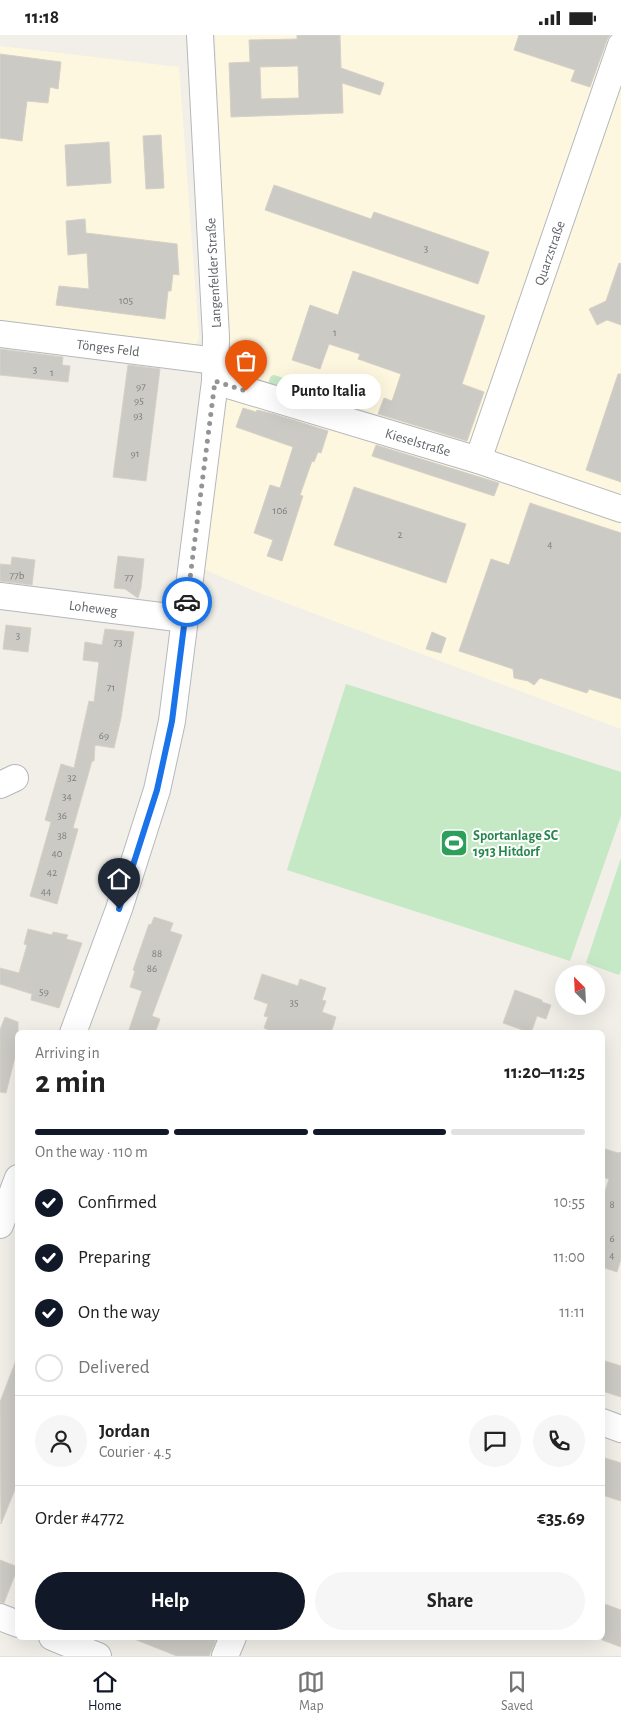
<!DOCTYPE html>
<html lang="en">
<head>
<meta charset="utf-8">
<style>
	body { margin:0; font-family:"Alegreya Sans",sans-serif; background:#f6f6f6; color:#222; height:100vh; display:flex; flex-direction:column; font-size:19px; white-space:nowrap }
	* { box-sizing:border-box; margin:0 }
	p { font-size:16px; color:#767676 }
	.icon { flex:none; width:28px; height:28px; fill:none; stroke:currentColor; stroke-width:2; stroke-linecap:round; stroke-linejoin:round }
	.map { position:relative; flex:1; overflow:hidden }
	.drawer { position:absolute; left:15px; top:995px; width:590px; height:610px; display:flex; flex-direction:column; background:#fff; border-radius:8px; box-shadow:0 5px 20px #0002 }
	.drawer>* { flex:none }
	.needle { width:32px; rotate:336deg }
	.fabs { position:absolute; left:555px; top:930px; display:grid; gap:10px }
	.fabs a { display:grid; place-items:center; width:50px; height:50px; border-radius:50%; background:#fff; box-shadow:0 5px 20px #0002; font-size:25px }
	.pin { position:absolute; display:grid; place-items:center; width:42px; height:42px; color:#fff; margin:-51px -21px; border-radius:50% 50% 50% 0; rotate:-45deg; box-shadow:0 0 5px #0007 }
	.pin .icon { rotate:45deg }
	.courier { position:absolute; display:grid; place-items:center; width:50px; height:50px; margin:-25px; border:4px solid #1a73e8; border-radius:50%; background:#fff; color:#222; box-shadow:0 1px 6px #0007 }
	.bubble { position:absolute; height:35px; border-radius:18px; background:#fff; box-shadow:0 5px 20px #0002; font-size:16px; font-weight:700; line-height:35px; text-align:center }
	.overview em { font-style:normal; font-weight:700 }
	.overview div { display:flex; flex-direction:column-reverse }
	.overview { display:flex; align-items:center; justify-content:space-between; height:85px; padding:0 20px }
	h1 { font-size:32px; font-weight:700; line-height:38px }
	.bar { display:grid; grid-template-columns:repeat(4,1fr); gap:8px 5px; align-content:center; height:60px; padding:0 20px }
	.bar i { height:6px; border-radius:4px; background:#e0e0e0 }
	.bar .active { background:#111827 }
	.bar p { grid-column:span 4 }
	.line { display:flex; align-items:center; gap:12px; padding:0 20px; border-top:1px solid #e0e0e0 }
	.line div { flex:1 }
	.round { display:grid; place-items:center; flex:none; width:52px; height:52px; border-radius:26px; background:#f6f6f6 }
	ol { padding:0 20px; list-style:none }
	li { display:flex; align-items:center; gap:15px; height:55px }
	li p { margin-inline-start:auto }
	li .icon { padding:5px; border-radius:50%; background:#111827; color:#fff; stroke-width:4 }
	li:last-child { color:#767676 }
	li i { width:28px; height:28px; border:2px solid #e0e0e0; border-radius:50% }
	.cta { display:flex; gap:10px; margin-top:auto; padding:10px 20px }
	.cta a { flex:1; height:58px; border-radius:30px; background:#111827; color:#fff; font-size:20px; font-weight:700; line-height:58px; text-align:center }
	.cta a+a { background:#f6f6f6; color:#222 }
	.status { display:flex; justify-content:space-between; align-items:center; height:35px; padding:0 25px; background:#fff; direction:ltr }
	.status svg { height:14px; fill:currentColor }
	.menu { display:flex; justify-content:space-around; align-items:center; height:70px; border-top:1px solid #e0e0e0; background:#fff; font-size:14px; color:#767676 }
	.menu a { display:grid; justify-items:center; gap:2px }
	.menu .active { color:#111827 }
	.map>svg:first-child { display:block }
	.commercial { fill:#fef7e0 }
	.green { fill:#c5e8c5 }
	.building { fill:#cccac5; stroke:#d6d1c6; fill-rule:evenodd }
	.lines { fill:none; stroke-linecap:round; stroke-linejoin:round }
	.minor-casing { stroke:#b5b8bc; stroke-width:28 }
	.minor { stroke:#fff; stroke-width:26 }
	.done { stroke:#929495; stroke-width:5; stroke-dasharray:0 9 }
	.route { stroke:#1a73e8; stroke-width:6 }
	.labels { text-anchor:middle; stroke-width:4; stroke-linejoin:round; paint-order:stroke }
	.number-label { font-size:11px; fill:#7a7d7f }
	.street-label { font-size:14px; fill:#5f6368; stroke:#fff }
	.leisure-label { font-size:14px; font-weight:bold; fill:#27864d; stroke:#fff; text-anchor:start }
</style>
</head>
<body>
<div class="status"><b>11:18</b><svg viewBox="0 0 49 12"><path d="M0 12V9h3v3zM5 12V6h3v6zM10 12V3h3v9zM15 12V0h3v12zM26 1h20v11H26zM47 4h2v5h-2z"/></svg></div>
<div class="map">
<svg width="621" height="1621" viewBox="0 0 621 1621">
	<rect width="100%" height="100%" fill="#f1efe8"/>
	<g class="commercial">
		<polygon points="215,0 621,0 621,694 262,559 201,533 229,342"/>
		<polygon points="0,11 179,32 199,303 194,314 0,292"/>
	</g>
	<g class="green">
		<polygon points="274,340 303,349 306,353 303,362 270,351 269,346 271,341"/>
		<polygon points="346,649 621,737 621,781 570,926 287,835"/>
		<polygon points="621,823 621,935 619,940 586,928"/>
	</g>
	<g class="building">
		<path d="M297 0H340L341 33 384 48 380 60 342 48 343 78 231 82 229 28 250 27 249 5 297 4ZM298 31 299 63 261 64 260 32Z"/>
		<polygon points="519,0 610,0 607,5 590,52 571,46 575,35 514,15"/>
		<polygon points="0,19 61,27 58,54 50,52 48,68 27,66 22,106 0,103"/>
		<polygon points="161,100 164,153 146,154 143,101"/>
		<polygon points="109,107 111,148 67,151 65,110"/>
		<polygon points="274,150 371,184 374,177 489,217 478,249 265,175"/>
		<polygon points="85,184 86,198 177,209 179,240 173,239 171,256 168,256 165,284 56,270 59,251 89,254 87,218 68,220 66,186"/>
		<polygon points="619,228 621,229 621,290 607,285 597,290 589,274 606,266"/>
		<polygon points="353,236 485,281 462,349 484,357 467,406 378,379 384,363 392,366 401,339 358,324 360,319 329,309 320,334 292,325 310,270 338,280"/>
		<polygon points="0,314 63,322 62,330 70,331 68,347 0,340"/>
		<polygon points="128,330 160,334 146,446 113,442"/>
		<polygon points="618,339 621,339 621,447 586,435"/>
		<polygon points="243,373 256,377 257,375 274,379 328,396 321,418 318,417 314,427 312,426 300,460 303,461 282,526 267,521 273,505 254,498 270,450 280,453 293,412 236,392"/>
		<polygon points="376,410 499,448 494,461 372,421"/>
		<polygon points="354,452 466,489 446,548 334,510"/>
		<polygon points="530,468 621,498 621,664 589,654 587,658 540,643 534,650 528,646 514,643 513,634 459,616 491,524 509,530"/>
		<polygon points="118,521 144,524 141,553 138,563 125,554 114,553"/>
		<polygon points="12,522 35,525 32,550 0,546 0,529 11,530"/>
		<polygon points="6,590 31,593 28,617 3,614"/>
		<polygon points="105,594 134,597 121,683 114,713 95,710 94,726 92,726 73,793 78,794 57,869 30,861 51,787 45,785 61,729 74,733 89,666 94,667 99,627 83,625 85,607 102,610"/>
		<polygon points="432,597 446,603 441,618 426,614"/>
		<polygon points="154,882 173,888 170,896 182,900 152,981 160,984 155,998 128,998 142,956 130,952 135,936 133,935 149,889 151,890"/>
		<polygon points="28,894 52,900 53,897 68,900 66,904 82,908 59,973 31,965 32,959 0,949 0,933 19,938 27,910 24,909"/>
		<polygon points="262,939 298,951 300,944 326,953 322,965 326,966 322,977 336,982 331,998 276,998 264,993 268,982 264,981 268,969 254,964"/>
		<polygon points="515,955 542,965 542,967 551,970 546,984 537,981 531,998 503,988"/>
		<polygon points="5,982 18,987 18,1010 6,1058 0,1057 0,995"/>
		<polygon points="602,1113 618,1118 621,1117 621,1224 617,1237 602,1232 603,1163 609,1144 602,1142"/>
		<polygon points="16,1325 18,1447 1,1489 0,1367"/>
		<polygon points="602,1325 621,1331 621,1362 602,1356"/>
		<polygon points="602,1422 621,1428 621,1466 602,1460"/>
		<polygon points="0,1525 18,1532 4,1568 0,1567"/>
		<polygon points="602,1568 621,1575 621,1612 602,1605"/>
		<polygon points="134,1602 217,1602 209,1621 177,1621 134,1604"/>
	</g>
	<g class="lines">
		<g class="minor-casing">
			<g id="minor">
				<path id="s1" d="M0 299 216 326"/>
				<path id="s2" d="M215 346 478 425 621 474"/>
				<path id="s3" d="M478 425 621 10"/>
				<path id="s4" d="M0 561 185 584"/>
				<polyline points="0,750 15,743"/>
				<polyline points="73,998 119,874 157,755 172,686 215,346 216,302 200,0"/>
				<polyline points="0,1190 18,1143"/>
				<polyline points="602,1387 621,1394"/>
				<polyline points="0,1582 18,1589"/>
				<polyline points="52,1602 98,1621"/>
				<polyline points="225,1621 233,1602"/>
			</g>
		</g>
		<use href="#minor" class="minor"/>
	</g>
	<g class="lines">
		<polyline class="done" points="187,567 215,346 246,356"/>
		<polyline class="route" points="119,874 157,755 172,686 187,567"/>
	</g>
	<defs>
		<g id="stadium-square" transform="scale(1.4375)"><rect x="-9" y="-9" width="18" height="18" rx="4" fill="#2e9e5b" stroke="#fff"/><path d="M0-5a6.5 5 0 1 0 0 10a6.5 5 0 1 0 0-10ZM-3.5-1.8h7v3.6h-7Z" fill="#fff"/></g>
	</defs>
	<g fill-rule="evenodd">
		<use href="#stadium-square" x="454" y="808"/>
	</g>
	<g class="labels">
		<g class="number-label">
			<text x="426" y="217">3</text>
			<text x="126" y="269">105</text>
			<text x="335" y="301">1</text>
			<text x="35" y="338">3</text>
			<text x="52" y="341">1</text>
			<text x="141" y="355">97</text>
			<text x="139" y="369">95</text>
			<text x="138" y="384">93</text>
			<text x="135" y="422">91</text>
			<text x="280" y="479">106</text>
			<text x="400" y="503">2</text>
			<text x="550" y="513">4</text>
			<text x="17" y="544">77b</text>
			<text x="129" y="546">77</text>
			<text x="18" y="604">3</text>
			<text x="118" y="611">73</text>
			<text x="111" y="656">71</text>
			<text x="104" y="704">69</text>
			<text x="72" y="746">32</text>
			<text x="67" y="765">34</text>
			<text x="62" y="784">36</text>
			<text x="62" y="804">38</text>
			<text x="57" y="822">40</text>
			<text x="52" y="841">42</text>
			<text x="46" y="860">44</text>
			<text x="157" y="922">88</text>
			<text x="152" y="937">86</text>
			<text x="44" y="960">59</text>
			<text x="294" y="971">35</text>
			<text x="612" y="1173">8</text>
			<text x="612" y="1207">6</text>
			<text x="612" y="1224">4</text>
		</g>
		<g class="street-label">
			<text dy="5" stroke="none"><textPath href="#s3" startOffset="219">Quarzstraße</textPath></text>
			<text transform="translate(213 238) rotate(-93)" y="5">Langenfelder Straße</text>
			<text dy="5" stroke="none"><textPath href="#s1" startOffset="109">Tönges Feld</textPath></text>
			<text dy="5" stroke="none"><textPath href="#s2" startOffset="212">Kieselstraße</textPath></text>
			<text dy="5" stroke="none"><textPath href="#s4" startOffset="94">Loheweg</textPath></text>
		</g>
		<g class="leisure-label">
			<text x="473" y="805">Sportanlage SC<tspan x="473" dy="16">1913 Hitdorf</tspan></text>
		</g>
	</g>
</svg>
<div class="fabs">
<a><svg class="needle" viewBox="-14 -14 28 28"><path d="M0-13l5 13h-10z" fill="#e53935"/><path d="M0 13l5-13h-10z" fill="#767676"/></svg></a>
</div>
<div class="pin" style="left:246px;top:356px;background:#ea580c"><svg class="icon" aria-label="bag" viewBox="0 0 24 24"><path d="M5 8h14l-1 12H6zM9 8a3 3 0 0 1 6 0"/></svg></div>
<div class="pin" style="left:119px;top:874px;background:#1f2937"><svg class="icon" aria-label="home" viewBox="0 0 24 24"><path d="M3 11l9-7 9 7M6 9v11h12V9"/></svg></div>
<div class="courier" style="left:187px;top:567px"><svg class="icon" aria-label="car" viewBox="0 0 24 24"><path d="M5 17H2v-5l4-1 3-4h7l3 4 3 1v5h-3M9 17h6M6 11h13"/><circle cx="7" cy="17" r="2"/><circle cx="17" cy="17" r="2"/></svg></div>
<div class="bubble" style="left:276px;top:339px;width:105px">Punto Italia</div>
<section class="drawer">
<div class="overview"><div><h1>2 min</h1><p>Arriving in</p></div><em>11:20–11:25</em></div>
<div class="bar"><i class="active"></i><i class="active"></i><i class="active"></i><i></i><p>On the way · 110 m</p></div>
<ol>
<li><svg class="icon" aria-label="check" viewBox="0 0 24 24"><path d="M5 12l5 5 9-10"/></svg>Confirmed<p>10:55</p></li>
<li><svg class="icon" aria-label="check" viewBox="0 0 24 24"><path d="M5 12l5 5 9-10"/></svg>Preparing<p>11:00</p></li>
<li><svg class="icon" aria-label="check" viewBox="0 0 24 24"><path d="M5 12l5 5 9-10"/></svg>On the way<p>11:11</p></li>
<li><i></i>Delivered</li>
</ol>
<div class="line" style="height:90px"><a class="round"><svg class="icon" aria-label="person" viewBox="0 0 24 24"><circle cx="12" cy="8" r="4"/><path d="M4 21q1-7 8-7t8 7"/></svg></a><div><b>Jordan</b><p>Courier · 4.5</p></div><a class="round"><svg class="icon" aria-label="chat" viewBox="0 0 24 24"><path d="M4 5h16v11H9l-5 4z"/></svg></a><a class="round"><svg class="icon" aria-label="phone" viewBox="0 0 24 24"><path d="M5 4h4l2 5-3 2q2 4 5 5l2-3 5 2v4C11 20 4 13 5 4z"/></svg></a></div>
<div class="line" style="height:65px"><div>Order #4772</div><b>€35.69</b></div>
<div class="cta"><a>Help</a><a>Share</a></div>
</section>
</div>
<nav class="menu">
<a class="active"><svg class="icon" aria-label="home" viewBox="0 0 24 24"><path d="M3 11l9-7 9 7M6 9v11h12V9"/></svg>Home</a>
<a><svg class="icon" aria-label="map" viewBox="0 0 24 24"><path d="M3 6l6-2 6 2 6-2v14l-6 2-6-2-6 2zM9 4v14M15 6v14"/></svg>Map</a>
<a><svg class="icon" aria-label="saved" viewBox="0 0 24 24"><path d="M7 4h10v16l-5-4-5 4z"/></svg>Saved</a>
</nav>
</body>
</html>
